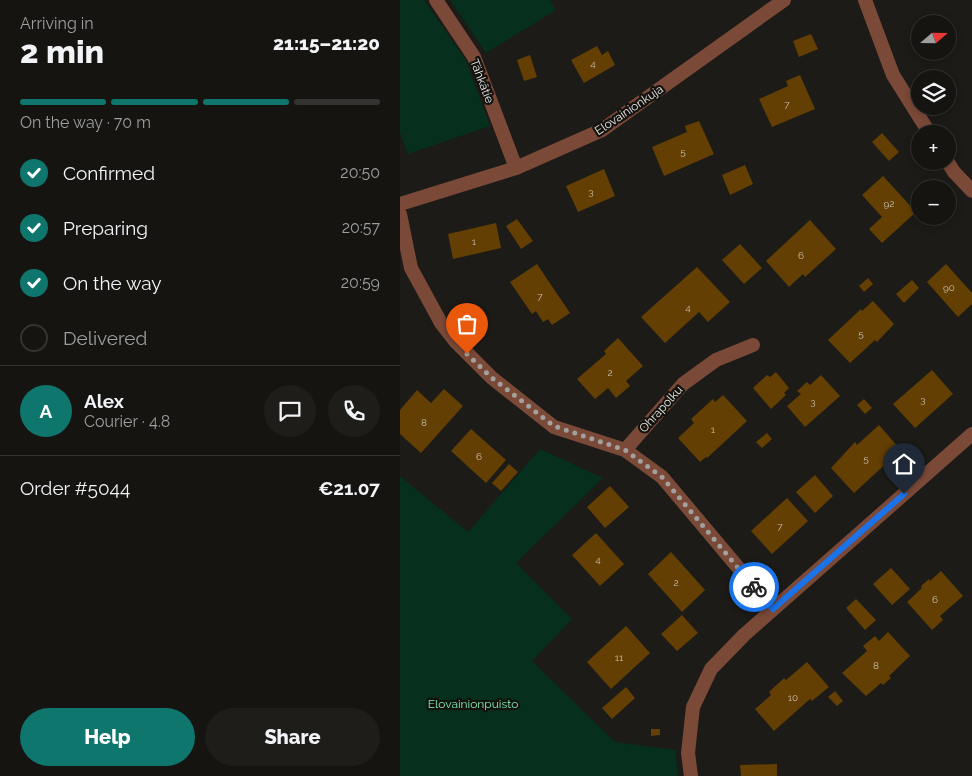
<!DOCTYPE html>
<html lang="en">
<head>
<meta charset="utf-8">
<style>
	body { margin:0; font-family:Raleway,sans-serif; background:#1e1d1a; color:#f1f3f6; height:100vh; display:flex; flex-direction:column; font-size:19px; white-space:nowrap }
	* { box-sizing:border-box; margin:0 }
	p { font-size:16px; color:#9d9e9f }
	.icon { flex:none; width:28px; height:28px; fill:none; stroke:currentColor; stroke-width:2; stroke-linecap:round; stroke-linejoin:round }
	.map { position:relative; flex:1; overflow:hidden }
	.drawer { display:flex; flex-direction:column; background:#151411; width:400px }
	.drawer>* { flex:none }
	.needle { width:32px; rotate:70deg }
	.fabs { position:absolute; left:511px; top:15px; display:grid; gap:10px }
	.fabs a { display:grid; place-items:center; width:45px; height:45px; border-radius:50%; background:#151411; box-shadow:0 2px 8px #0003,0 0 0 1px #343331; font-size:25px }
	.pin { position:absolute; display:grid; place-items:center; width:42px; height:42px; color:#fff; margin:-51px -21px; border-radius:50% 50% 50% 0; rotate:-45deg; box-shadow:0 0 5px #0007 }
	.pin .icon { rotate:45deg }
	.courier { position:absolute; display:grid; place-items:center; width:50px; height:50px; margin:-25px; border:4px solid #1a73e8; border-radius:50%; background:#fff; color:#222; box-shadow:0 1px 6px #0007 }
	.headline em { font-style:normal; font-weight:800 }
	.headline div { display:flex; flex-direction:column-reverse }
	.headline { display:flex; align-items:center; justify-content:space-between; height:85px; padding:0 20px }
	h1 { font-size:32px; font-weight:800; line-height:38px }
	.bar { display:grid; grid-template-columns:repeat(4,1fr); gap:8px 5px; align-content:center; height:60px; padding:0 20px }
	.bar i { height:6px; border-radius:4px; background:#343331 }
	.bar .selected { background:#0f766e }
	.bar p { grid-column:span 4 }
	.line { display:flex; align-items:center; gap:12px; padding:0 20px; border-top:1px solid #343331 }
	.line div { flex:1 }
	.round { display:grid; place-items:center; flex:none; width:52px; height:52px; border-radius:26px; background:#1e1d1a }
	ol { padding:0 20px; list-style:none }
	li { display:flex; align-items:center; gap:15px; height:55px }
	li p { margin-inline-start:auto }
	li .icon { padding:5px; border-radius:50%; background:#0f766e; color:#fff; stroke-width:4 }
	li:last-child { color:#9d9e9f }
	li i { width:28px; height:28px; border:2px solid #343331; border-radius:50% }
	.action { display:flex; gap:10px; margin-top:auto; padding:10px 20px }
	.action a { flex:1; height:58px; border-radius:30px; background:#0f766e; color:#fff; font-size:20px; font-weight:800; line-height:58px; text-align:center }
	.action a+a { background:#1e1d1a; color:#f1f3f6 }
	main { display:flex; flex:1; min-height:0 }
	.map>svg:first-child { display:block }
	.green { fill:#062f1d }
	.building { fill:#633f03 }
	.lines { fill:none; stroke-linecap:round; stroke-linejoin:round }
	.minor { stroke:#7b4937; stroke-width:14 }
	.tertiary { stroke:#7b4937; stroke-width:14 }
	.done { stroke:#a2a19e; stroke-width:5; stroke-dasharray:0 9 }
	.route { stroke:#1a73e8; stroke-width:6 }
	.labels { text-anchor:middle; stroke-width:4.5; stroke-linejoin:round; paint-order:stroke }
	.number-label { font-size:10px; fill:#c8bead }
	.street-label { font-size:12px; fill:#eae9e6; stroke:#13120e }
	.park-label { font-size:12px; fill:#7ef0b6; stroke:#13120e }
</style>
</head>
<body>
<main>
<section class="drawer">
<div class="headline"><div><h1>2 min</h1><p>Arriving in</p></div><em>21:15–21:20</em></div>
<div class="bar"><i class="selected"></i><i class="selected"></i><i class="selected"></i><i></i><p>On the way · 70 m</p></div>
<ol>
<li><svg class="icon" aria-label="check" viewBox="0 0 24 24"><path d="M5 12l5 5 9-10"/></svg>Confirmed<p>20:50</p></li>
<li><svg class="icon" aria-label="check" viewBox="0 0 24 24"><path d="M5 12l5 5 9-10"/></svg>Preparing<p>20:57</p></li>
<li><svg class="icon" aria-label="check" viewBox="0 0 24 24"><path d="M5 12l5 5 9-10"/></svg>On the way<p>20:59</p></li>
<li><i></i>Delivered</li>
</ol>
<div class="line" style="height:90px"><b class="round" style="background:#0f766e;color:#fff">A</b><div><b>Alex</b><p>Courier · 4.8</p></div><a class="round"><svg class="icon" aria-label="chat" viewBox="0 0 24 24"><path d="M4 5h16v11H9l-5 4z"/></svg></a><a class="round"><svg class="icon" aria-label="phone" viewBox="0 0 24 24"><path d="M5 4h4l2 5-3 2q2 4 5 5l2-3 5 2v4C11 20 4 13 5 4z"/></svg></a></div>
<div class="line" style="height:65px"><div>Order #5044</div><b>€21.07</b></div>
<div class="action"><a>Help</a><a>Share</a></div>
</section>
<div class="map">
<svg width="572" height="776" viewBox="0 0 572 776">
	<rect width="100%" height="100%" fill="#1c1b17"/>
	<g class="green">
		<polygon points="0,0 24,0 67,62 90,126 8,154 0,133"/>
		<polygon points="50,0 150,0 156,10 86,53"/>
		<polygon points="140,449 203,478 116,563 172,619 132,661 215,742 275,750 278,776 0,776 0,476 68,532"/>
	</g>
	<g class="building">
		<polygon points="411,34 418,49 399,57 393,41"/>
		<polygon points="197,46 202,55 208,51 215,65 184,83 171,60"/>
		<polygon points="130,55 137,77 124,81 117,60"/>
		<polygon points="400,75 415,109 372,127 359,99 388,86 386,81"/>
		<polygon points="299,121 314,154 264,176 252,147 287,132 285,126"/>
		<polygon points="482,133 499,152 489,161 472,142"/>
		<polygon points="345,165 353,184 330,195 322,175"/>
		<polygon points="204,169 215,196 178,212 166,186"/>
		<polygon points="483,176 516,212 482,243 469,229 482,217 462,195"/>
		<polygon points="117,219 133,241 121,249 106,226"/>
		<polygon points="410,220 436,249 405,277 403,274 389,287 366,261"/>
		<polygon points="96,223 101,248 53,259 48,234"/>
		<polygon points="340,244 362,268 344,284 322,260"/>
		<polygon points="137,264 170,313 152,325 148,319 143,322 136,311 132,314 110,282"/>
		<polygon points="546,264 572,293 572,304 558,317 527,282"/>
		<polygon points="297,267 330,302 308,322 299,312 265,343 241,317"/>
		<polygon points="468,278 473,284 464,292 459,286"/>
		<polygon points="512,280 519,288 504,303 496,294"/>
		<polygon points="473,301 494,324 477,342 475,340 450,363 428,340 461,309 462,311"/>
		<polygon points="218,338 243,366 226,381 230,386 216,398 208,388 195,399 177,379 206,354 204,351"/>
		<polygon points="532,370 553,394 515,428 493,404"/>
		<polygon points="376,372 389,388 384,393 386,395 371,409 353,388 367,375 370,377"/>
		<polygon points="421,375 440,396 405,427 387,406 401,394 397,391 407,382 410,385"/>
		<polygon points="44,389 63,406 21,453 0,434 0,410 17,390 31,403"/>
		<polygon points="323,395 347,421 307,458 306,457 300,462 278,438 294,423 291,419 313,399 315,402"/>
		<polygon points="464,399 472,408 465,414 457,405"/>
		<polygon points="479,425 499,448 489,457 491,459 454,493 431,468 455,442 457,445"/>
		<polygon points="71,429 106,460 86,483 51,451"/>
		<polygon points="367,433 372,439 362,448 356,442"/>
		<polygon points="109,464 118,472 101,491 92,483"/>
		<polygon points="415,475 433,496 415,513 396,492"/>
		<polygon points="210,486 229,507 205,528 187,507"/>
		<polygon points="387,498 408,521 372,554 351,531"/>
		<polygon points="196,533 224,564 200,586 172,555"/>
		<polygon points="271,552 305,590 282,612 248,574"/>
		<polygon points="491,568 510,589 492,605 473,584"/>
		<polygon points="541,571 563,596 540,616 543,620 532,630 507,602 522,588 521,586 529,579 530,581"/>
		<polygon points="456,599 476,620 465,630 446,608"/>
		<polygon points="282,615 298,633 277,651 261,634"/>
		<polygon points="226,626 250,653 211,689 187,662"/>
		<polygon points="488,632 510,656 489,676 491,678 483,685 481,683 466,696 442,673 467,651 463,646 475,636 479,641"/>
		<polygon points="407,662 429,687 412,701 410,699 374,731 355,709 371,695 369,692 384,678 386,680"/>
		<polygon points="226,687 235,698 212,719 202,708"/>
		<polygon points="435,691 443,701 437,706 428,697"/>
		<polygon points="251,729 260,729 260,735 251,736"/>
		<polygon points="377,764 377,776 341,776 340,765"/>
	</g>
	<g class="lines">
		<g class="minor">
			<polyline points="36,0 74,57 116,168"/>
			<polyline points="0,204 116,168 202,130 384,0"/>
			<polyline points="0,214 11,268 41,323 55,341 92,378 154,427 225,450 262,477 373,609"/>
			<polyline points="225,450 283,384 316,360 353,345"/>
			<polyline points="291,776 288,753 293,707 311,669 344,635 572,434"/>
		</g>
		<g class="tertiary">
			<polyline points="465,0 493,75 530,134"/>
			<polyline points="547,161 554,172 572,191"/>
		</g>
	</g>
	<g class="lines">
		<polyline class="done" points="67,354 92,378 154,426 225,450 262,477 354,587"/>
		<polyline class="route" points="354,587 373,609 504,494"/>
	</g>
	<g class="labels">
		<g class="number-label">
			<text x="193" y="67">4</text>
			<text x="387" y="108">7</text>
			<text x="283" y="155">5</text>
			<text x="191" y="195">3</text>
			<text x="489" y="207">92</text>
			<text x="74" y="245">1</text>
			<text x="401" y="259">6</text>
			<text x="549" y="291">90</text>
			<text x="140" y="300">7</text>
			<text x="288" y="311">4</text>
			<text x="461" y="337">5</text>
			<text x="210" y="376">2</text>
			<text x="523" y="403">3</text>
			<text x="413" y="405">3</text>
			<text x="24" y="426">8</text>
			<text x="313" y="433">1</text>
			<text x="79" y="460">6</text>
			<text x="466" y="462">5</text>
			<text x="380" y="530">7</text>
			<text x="198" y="563">4</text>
			<text x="276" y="586">2</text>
			<text x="535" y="603">6</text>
			<text x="219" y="661">11</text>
			<text x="476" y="669">8</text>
			<text x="393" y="701">10</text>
		</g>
		<g class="street-label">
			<text transform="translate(82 81) rotate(69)" y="4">Tähkätie</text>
			<text transform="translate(229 110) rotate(-34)" y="4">Elovainionkuja</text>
			<text transform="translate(261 409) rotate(-48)" y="4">Ohrapolku</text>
		</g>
		<g class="park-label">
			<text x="73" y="708">Elovainionpuisto</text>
		</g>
	</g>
</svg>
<div class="fabs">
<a><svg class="needle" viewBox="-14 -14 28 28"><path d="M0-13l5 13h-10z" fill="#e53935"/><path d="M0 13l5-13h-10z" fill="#9d9e9f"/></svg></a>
<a><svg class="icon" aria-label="layers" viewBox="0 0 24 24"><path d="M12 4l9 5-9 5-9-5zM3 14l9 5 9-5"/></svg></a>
<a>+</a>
<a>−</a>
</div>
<div class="pin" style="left:67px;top:354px;background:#ea580c"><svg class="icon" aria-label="bag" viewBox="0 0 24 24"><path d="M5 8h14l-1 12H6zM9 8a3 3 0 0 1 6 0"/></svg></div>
<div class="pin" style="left:504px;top:494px;background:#1f2937"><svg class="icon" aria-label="home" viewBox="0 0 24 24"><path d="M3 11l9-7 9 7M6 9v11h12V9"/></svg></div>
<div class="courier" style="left:354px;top:587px"><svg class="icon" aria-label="bike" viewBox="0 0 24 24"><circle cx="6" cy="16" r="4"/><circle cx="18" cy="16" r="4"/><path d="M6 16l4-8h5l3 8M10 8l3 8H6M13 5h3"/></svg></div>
</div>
</main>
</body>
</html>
